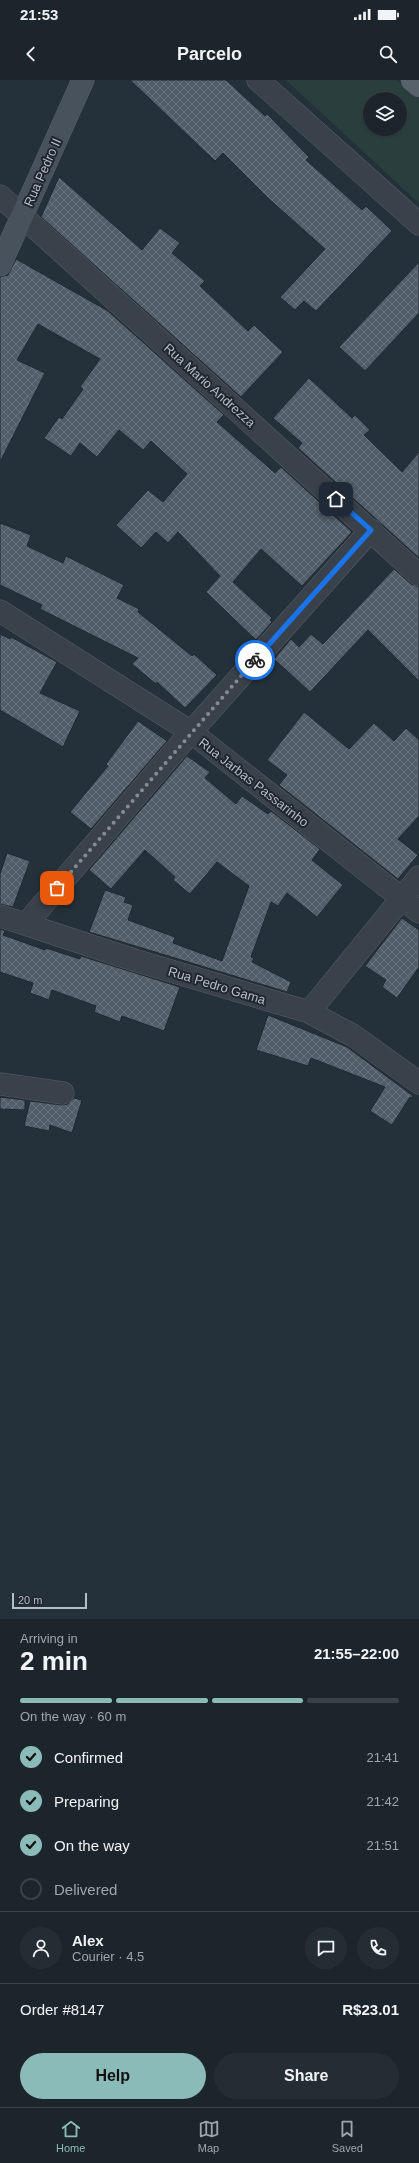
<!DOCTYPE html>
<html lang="en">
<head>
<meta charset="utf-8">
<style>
	body { margin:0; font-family:Helvetica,sans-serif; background:#252d34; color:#f1f3f6; height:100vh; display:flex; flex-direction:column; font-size:15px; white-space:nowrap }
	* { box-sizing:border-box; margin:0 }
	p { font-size:13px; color:#a0a5a9 }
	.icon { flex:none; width:22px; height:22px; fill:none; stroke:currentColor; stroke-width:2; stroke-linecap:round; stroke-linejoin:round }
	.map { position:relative; height:1539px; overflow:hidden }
	.drawer { display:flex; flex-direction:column; background:#1c252c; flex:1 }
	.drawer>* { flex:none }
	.buttons { position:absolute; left:363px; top:12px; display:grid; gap:8px }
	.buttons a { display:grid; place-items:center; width:44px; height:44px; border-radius:50%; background:#1c252c; box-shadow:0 1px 3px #0004,0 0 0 1px #3a4248; font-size:20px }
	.scale { position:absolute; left:12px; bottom:10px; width:75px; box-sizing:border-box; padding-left:4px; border:2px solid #b5bdc6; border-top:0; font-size:11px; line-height:14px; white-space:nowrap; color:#b5bdc6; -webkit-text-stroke:3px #1e2730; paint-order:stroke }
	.pin { position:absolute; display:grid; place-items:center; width:34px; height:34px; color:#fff; margin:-17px; border-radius:8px; box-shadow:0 2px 6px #0006 }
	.courier { position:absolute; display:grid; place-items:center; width:40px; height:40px; margin:-20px; border:3px solid #1a73e8; border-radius:50%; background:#fff; color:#222; box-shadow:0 1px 5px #0007 }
	.headline em { font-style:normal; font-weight:700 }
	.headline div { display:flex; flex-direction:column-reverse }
	.headline { display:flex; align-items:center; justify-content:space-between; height:68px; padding:0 20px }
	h1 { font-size:26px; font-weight:700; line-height:30px }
	.bar { display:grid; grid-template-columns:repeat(4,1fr); gap:6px 4px; align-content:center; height:48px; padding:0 20px }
	.bar i { height:5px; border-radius:3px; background:#3a4248 }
	.bar .active { background:#8bbbb9 }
	.bar p { grid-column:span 4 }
	.line { display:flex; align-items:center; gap:10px; padding:0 20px; border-top:1px solid #3a4248 }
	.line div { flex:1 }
	.round { display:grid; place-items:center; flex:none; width:42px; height:42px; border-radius:21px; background:#252d34 }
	ol { padding:0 20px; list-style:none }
	li { display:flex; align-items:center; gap:12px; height:44px }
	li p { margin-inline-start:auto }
	li .icon { padding:4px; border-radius:50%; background:#8bbbb9; color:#111; stroke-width:4 }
	li:last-child { color:#a0a5a9 }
	li i { width:22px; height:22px; border:2px solid #3a4248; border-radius:50% }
	.primary-button { display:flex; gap:8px; margin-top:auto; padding:8px 20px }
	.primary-button a { flex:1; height:46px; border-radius:24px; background:#8bbbb9; color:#111; font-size:16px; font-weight:700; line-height:46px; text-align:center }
	.primary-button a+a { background:#252d34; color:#f1f3f6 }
	.status { display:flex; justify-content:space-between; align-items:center; height:28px; padding:0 20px; background:#1c252c; direction:ltr }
	.status svg { height:11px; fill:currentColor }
	header { display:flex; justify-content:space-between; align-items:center; height:52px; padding:0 20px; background:#1c252c; font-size:18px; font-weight:700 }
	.dock { display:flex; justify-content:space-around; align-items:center; height:56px; border-top:1px solid #3a4248; background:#1c252c; font-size:11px; color:#a0a5a9 }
	.dock a { display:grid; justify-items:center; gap:2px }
	.dock .active { color:#8bbbb9 }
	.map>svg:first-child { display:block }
	.green { fill:#2a3f3d; fill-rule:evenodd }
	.building { fill:url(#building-cross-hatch); stroke:#202932 }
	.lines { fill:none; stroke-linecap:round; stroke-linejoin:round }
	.street-casing { stroke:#576069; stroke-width:23 }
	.secondary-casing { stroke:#576069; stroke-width:23 }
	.primary-casing { stroke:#454e57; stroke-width:23 }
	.street { stroke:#39424b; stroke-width:22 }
	.secondary { stroke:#47525d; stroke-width:22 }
	.primary { stroke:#57626b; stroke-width:22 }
	.done { stroke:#838c95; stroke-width:4; stroke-dasharray:0 7.2 }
	.route { stroke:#1a73e8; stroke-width:5 }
	.labels { text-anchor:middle; stroke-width:4; stroke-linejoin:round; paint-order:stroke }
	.street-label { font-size:13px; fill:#b5bdc6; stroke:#1e2730 }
</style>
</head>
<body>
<div class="status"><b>21:53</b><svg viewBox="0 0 49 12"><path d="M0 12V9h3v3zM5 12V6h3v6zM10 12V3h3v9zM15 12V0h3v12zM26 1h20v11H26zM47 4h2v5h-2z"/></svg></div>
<header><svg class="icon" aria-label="back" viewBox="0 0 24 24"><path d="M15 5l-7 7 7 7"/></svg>Parcelo<svg class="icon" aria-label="search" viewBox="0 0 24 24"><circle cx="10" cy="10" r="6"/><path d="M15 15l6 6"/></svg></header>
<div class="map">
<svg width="419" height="1539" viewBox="0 0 419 1539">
	<defs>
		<pattern id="building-cross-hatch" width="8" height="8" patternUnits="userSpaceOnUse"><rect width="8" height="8" fill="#515d68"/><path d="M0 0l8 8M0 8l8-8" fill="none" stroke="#68727c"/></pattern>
	</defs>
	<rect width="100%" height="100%" fill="#25313a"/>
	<path class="green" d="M286 0H396L419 19V123ZM370 19H400V49H370Z"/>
	<g class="building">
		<polygon points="130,0 226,0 265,36 267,34 309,77 306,80 362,130 366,126 392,151 316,231 304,221 295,230 280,217 325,169 268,118 223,73 215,81"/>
		<polygon points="59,97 142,170 160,148 180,163 172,173 205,201 200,206 248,251 254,245 283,272 241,317 41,137"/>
		<polygon points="16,179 108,231 224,335 217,342 275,393 281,387 352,452 302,506 261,469 233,502 272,538 270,540 272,542 256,560 206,512 220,496 178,452 168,463 156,452 141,468 116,445 148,410 163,422 187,394 151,361 143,370 119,350 97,377 80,363 71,376 44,358 59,337 62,339 83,309 80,307 100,279 38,244 17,280 45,293 0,382 0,197 8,195"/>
		<polygon points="419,182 419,233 365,291 339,267"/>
		<polygon points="309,298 352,338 355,335 370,350 364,355 402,392 419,372 419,478 298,368 302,363 273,338"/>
		<polygon points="0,443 31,455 27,466 63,483 66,476 124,505 117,518 139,529 138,532 192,576 194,574 217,595 185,628 157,602 156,604 132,584 138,578 40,529 42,525 0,505"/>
		<polygon points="394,489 411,504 419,507 419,601 368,550 310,612 274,579 291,559 299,567 311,554 323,564"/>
		<polygon points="0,554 10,559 11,557 57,582 40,613 80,631 63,667 0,630"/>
		<polygon points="304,632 349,669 374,643 394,661 406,648 419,660 419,736 398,759 418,775 398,799 279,705 287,695 267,680"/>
		<polygon points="138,641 167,661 91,749 70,732 108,686 106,684"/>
		<polygon points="187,676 210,692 205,698 236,724 242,716 268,734 271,731 320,769 312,780 343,805 317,837 287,813 278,826 271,822 251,877 254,878 252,882 291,902 287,912 89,852 105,810 126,817 124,822 133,825 128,840 175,857 173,863 222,881 249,806 217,782 190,814 173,800 175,797 145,770 111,809 89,790"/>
		<polygon points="7,773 30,781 13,827 0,824 0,794"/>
		<polygon points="402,838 419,850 419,887 397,918 382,907 386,900 365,886"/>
		<polygon points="0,849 5,851 3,855 45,870 46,868 80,879 81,876 180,907 164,951 122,936 120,942 94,932 96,926 52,910 49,920 30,913 33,903 0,892"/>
		<polygon points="268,935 347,967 413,1016 412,1018 410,1017 392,1045 370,1031 385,1007 311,978 308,986 256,970"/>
		<polygon points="0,1017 25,1020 25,1030 0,1029"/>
		<polygon points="74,1018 82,1020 72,1053 50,1045 49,1051 24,1046 30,1021 62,1025 68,1024"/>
	</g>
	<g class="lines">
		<g class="street-casing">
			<g id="street">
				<polyline points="258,0 419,144"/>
				<polyline points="0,116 419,495"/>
				<polyline points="0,531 191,652 419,832"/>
				<polyline points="0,836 134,880 309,932 354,956 419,1003"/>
				<polyline points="26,844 191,652 371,450"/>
				<polyline points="309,932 419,797"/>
				<polyline points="0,1004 63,1013"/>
			</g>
		</g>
		<g class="secondary-casing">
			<polyline id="secondary" points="0,185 83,0"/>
		</g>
		<g class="primary-casing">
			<polyline id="primary" points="412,0 419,6"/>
		</g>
		<use href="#street" class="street"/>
		<use href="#secondary" class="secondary"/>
		<use href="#primary" class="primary"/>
	</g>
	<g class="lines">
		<polyline class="done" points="57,808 255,580"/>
		<polyline class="route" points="255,580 371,450 336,419"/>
	</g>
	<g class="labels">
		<g class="street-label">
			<text transform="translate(42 92) rotate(-66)" y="5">Rua Pedro II</text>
			<text transform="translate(210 305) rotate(42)" y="5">Rua Mario Andrezza</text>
			<text transform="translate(254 702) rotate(38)" y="5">Rua Jarbas Passarinho</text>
			<text transform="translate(217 905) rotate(17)" y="5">Rua Pedro Gama</text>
		</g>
	</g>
</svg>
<div class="buttons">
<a><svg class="icon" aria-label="layers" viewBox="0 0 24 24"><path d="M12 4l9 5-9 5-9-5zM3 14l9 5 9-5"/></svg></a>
</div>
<div class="scale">20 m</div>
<div class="pin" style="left:57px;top:808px;background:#ea580c"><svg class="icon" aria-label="bag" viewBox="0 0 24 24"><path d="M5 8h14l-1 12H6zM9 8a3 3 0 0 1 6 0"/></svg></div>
<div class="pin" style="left:336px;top:419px;background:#1f2937"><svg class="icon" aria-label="home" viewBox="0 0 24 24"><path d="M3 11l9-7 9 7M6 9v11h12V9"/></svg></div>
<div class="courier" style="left:255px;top:580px"><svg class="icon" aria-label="bike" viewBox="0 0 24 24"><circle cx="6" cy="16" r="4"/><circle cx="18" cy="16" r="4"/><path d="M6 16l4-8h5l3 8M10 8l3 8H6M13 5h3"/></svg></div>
</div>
<section class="drawer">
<div class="headline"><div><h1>2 min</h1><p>Arriving in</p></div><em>21:55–22:00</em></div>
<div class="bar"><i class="active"></i><i class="active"></i><i class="active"></i><i></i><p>On the way · 60 m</p></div>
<ol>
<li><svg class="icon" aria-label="check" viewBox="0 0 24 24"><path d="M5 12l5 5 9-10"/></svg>Confirmed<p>21:41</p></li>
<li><svg class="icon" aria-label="check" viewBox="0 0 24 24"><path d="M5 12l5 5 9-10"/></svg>Preparing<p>21:42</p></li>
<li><svg class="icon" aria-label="check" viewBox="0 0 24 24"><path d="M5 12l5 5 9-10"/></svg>On the way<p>21:51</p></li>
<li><i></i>Delivered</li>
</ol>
<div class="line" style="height:72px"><a class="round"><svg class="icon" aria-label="person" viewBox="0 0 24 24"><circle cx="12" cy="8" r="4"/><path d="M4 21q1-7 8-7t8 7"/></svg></a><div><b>Alex</b><p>Courier · 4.5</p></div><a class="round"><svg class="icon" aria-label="chat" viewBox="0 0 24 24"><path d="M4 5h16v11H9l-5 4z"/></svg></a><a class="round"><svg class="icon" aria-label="phone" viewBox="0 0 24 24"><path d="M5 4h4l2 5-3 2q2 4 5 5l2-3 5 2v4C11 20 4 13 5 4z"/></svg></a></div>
<div class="line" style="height:52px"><div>Order #8147</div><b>R$23.01</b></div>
<div class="primary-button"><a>Help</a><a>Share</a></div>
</section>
<nav class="dock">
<a class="active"><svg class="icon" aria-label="home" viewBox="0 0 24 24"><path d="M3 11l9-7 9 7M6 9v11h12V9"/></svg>Home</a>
<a><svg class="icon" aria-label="map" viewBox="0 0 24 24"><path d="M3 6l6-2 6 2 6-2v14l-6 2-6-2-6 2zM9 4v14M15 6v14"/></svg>Map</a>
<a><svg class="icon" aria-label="saved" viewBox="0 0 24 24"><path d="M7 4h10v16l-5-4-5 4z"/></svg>Saved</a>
</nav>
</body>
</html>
